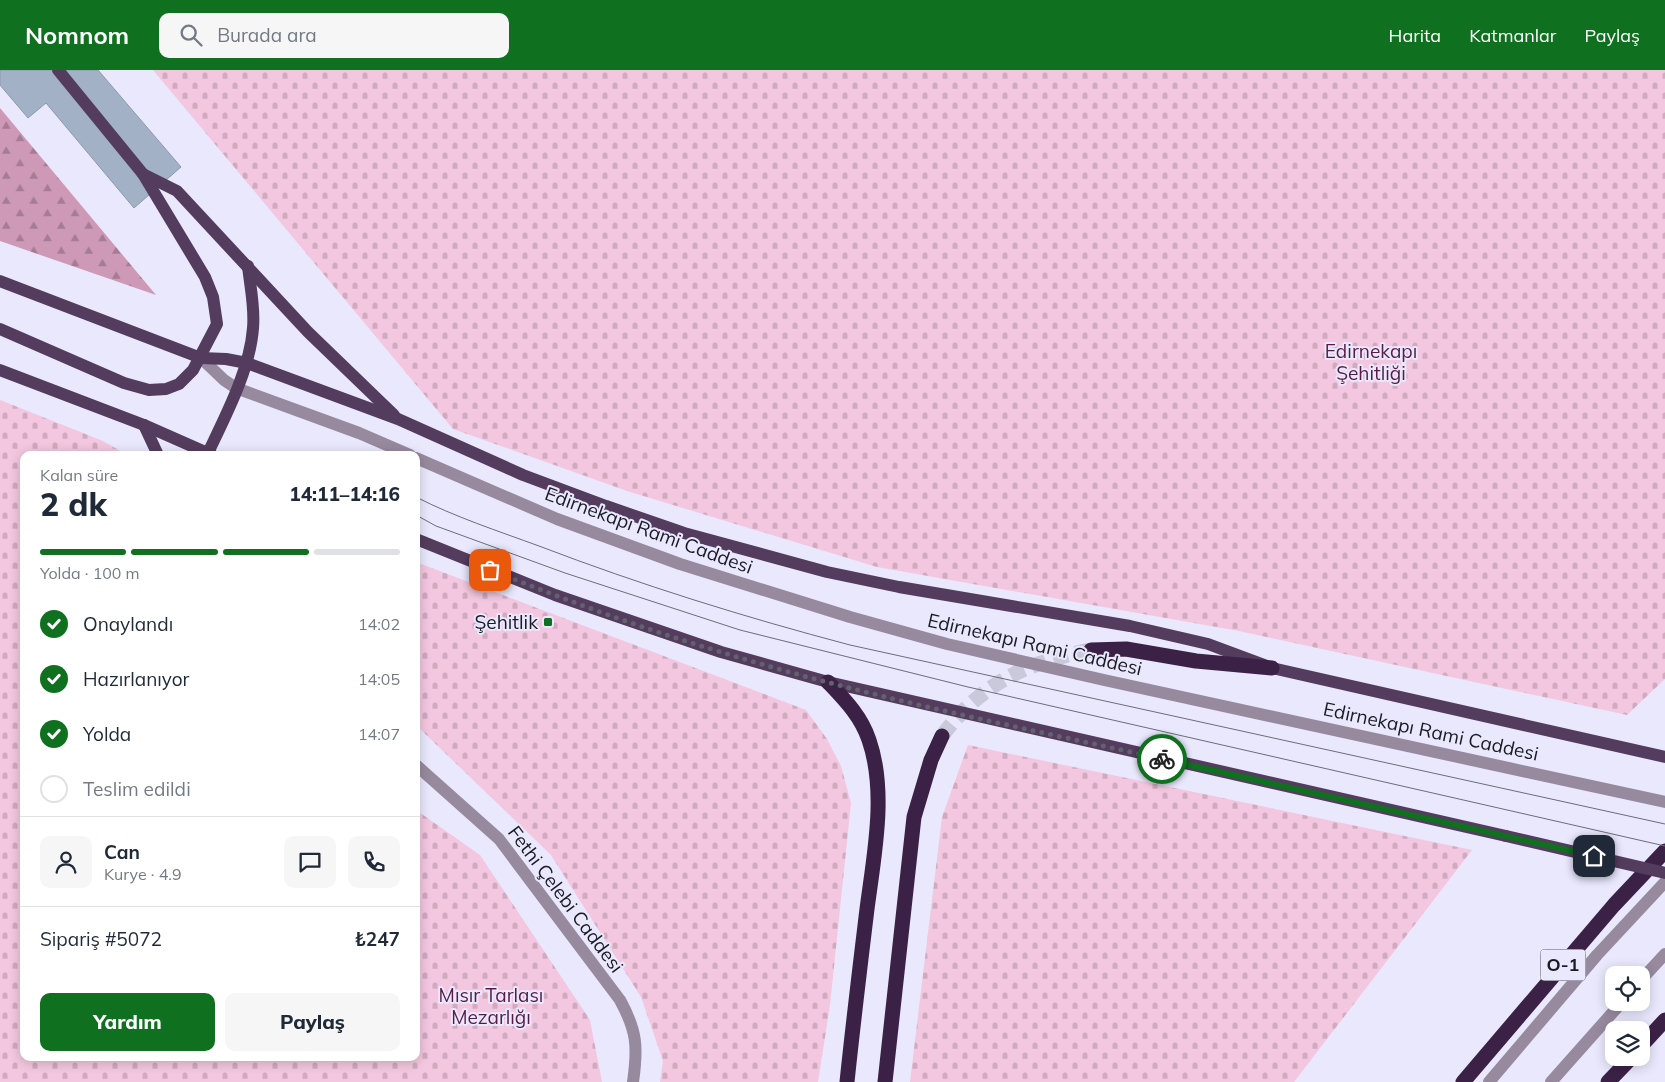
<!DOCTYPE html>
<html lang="tr">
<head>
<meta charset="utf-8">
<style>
	body { margin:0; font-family:Mulish,sans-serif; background:#f6f6f7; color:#1f2937; height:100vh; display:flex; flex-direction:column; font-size:19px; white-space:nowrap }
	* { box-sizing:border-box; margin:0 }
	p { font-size:16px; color:#747a83 }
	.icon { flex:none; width:28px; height:28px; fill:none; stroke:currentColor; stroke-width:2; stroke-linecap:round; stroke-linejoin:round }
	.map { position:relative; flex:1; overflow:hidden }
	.details { position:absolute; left:20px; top:381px; width:400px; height:610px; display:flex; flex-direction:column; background:#fff; border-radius:10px; box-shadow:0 2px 12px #0003 }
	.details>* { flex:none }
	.controls { position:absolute; left:1605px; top:896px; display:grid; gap:10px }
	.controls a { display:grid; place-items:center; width:45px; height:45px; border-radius:10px; background:#fff; box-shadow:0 2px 12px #0003; font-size:25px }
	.pin { position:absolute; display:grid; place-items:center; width:42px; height:42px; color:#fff; margin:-21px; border-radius:10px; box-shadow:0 2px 8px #0006 }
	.courier { position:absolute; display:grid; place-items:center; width:50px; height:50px; margin:-25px; border:4px solid #0f701f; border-radius:50%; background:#fff; color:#222; box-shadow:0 1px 6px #0007 }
	.headline em { font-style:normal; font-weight:800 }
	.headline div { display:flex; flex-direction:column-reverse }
	.headline { display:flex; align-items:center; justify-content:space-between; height:85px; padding:0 20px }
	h1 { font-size:32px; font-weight:800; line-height:38px }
	.bar { display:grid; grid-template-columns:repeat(4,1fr); gap:8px 5px; align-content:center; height:60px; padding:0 20px }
	.bar i { height:6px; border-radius:4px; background:#e0e1e3 }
	.bar .current { background:#0f701f }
	.bar p { grid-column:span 4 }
	.line { display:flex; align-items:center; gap:12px; padding:0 20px; border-top:1px solid #e0e1e3 }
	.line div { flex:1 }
	.round { display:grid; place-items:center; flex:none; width:52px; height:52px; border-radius:10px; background:#f6f6f7 }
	ol { padding:0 20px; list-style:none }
	li { display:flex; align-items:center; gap:15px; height:55px }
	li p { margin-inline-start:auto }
	li .icon { padding:5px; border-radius:50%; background:#0f701f; color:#fff; stroke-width:4 }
	li:last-child { color:#747a83 }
	li i { width:28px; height:28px; border:2px solid #e0e1e3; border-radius:50% }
	.button { display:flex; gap:10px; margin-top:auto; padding:10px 20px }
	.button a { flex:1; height:58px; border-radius:10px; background:#0f701f; color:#fff; font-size:20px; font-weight:800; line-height:58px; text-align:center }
	.button a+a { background:#f6f6f7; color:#1f2937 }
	header { display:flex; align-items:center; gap:30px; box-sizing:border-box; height:70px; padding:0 25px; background:#0f701f; color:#fff }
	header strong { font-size:24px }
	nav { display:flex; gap:28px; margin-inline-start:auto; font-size:18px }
	.search { width:350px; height:45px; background:#f6f6f7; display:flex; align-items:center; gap:12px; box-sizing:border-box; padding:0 18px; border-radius:10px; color:#747a83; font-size:19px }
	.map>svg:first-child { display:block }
	.forest { fill:url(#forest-firs) }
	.cemetery { fill:url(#cemetery-stones) }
	.building { fill:#a3b1c6; stroke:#8c9aae }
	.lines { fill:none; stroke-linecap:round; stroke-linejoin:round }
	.highway-tunnel { stroke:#cac9dc; stroke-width:15; stroke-dasharray:15 8; stroke-linecap:butt }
	.minor { stroke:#988a9e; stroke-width:12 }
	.major { stroke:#543c5e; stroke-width:12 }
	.highway { stroke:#3c2147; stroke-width:15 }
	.tram { stroke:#6d6c7a; stroke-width:1 }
	.major-bridge { stroke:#543c5e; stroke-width:12 }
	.done { stroke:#62626f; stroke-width:5; stroke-dasharray:0 9 }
	.route { stroke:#0f701f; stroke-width:6 }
	.poi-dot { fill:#0f701f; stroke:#e9e8fd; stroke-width:2 }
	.labels { text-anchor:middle; stroke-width:4; stroke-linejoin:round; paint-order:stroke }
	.shield { fill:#e9e8fd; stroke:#585864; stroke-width:1 }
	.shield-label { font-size:18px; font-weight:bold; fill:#1a1a23 }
	.park-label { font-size:19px; fill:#591b43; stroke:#e9e8fd }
	.street-label { font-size:19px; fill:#1a1a23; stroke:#e9e8fd }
	.poi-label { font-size:19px; fill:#1a1a23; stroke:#e9e8fd; text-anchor:end }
</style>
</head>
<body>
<header>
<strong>Nomnom</strong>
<div class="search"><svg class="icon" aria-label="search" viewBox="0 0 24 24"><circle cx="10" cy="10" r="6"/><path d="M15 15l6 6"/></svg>Burada ara</div>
<nav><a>Harita</a><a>Katmanlar</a><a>Paylaş</a></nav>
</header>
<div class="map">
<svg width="1665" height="1012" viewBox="0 0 1665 1012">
	<defs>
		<pattern id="forest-firs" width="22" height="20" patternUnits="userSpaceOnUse" patternTransform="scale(1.25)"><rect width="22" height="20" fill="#cd99b6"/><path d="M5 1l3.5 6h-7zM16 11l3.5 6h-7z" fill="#a67c94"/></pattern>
		<pattern id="cemetery-stones" width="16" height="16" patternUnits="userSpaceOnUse" patternTransform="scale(1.25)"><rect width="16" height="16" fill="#f3c7df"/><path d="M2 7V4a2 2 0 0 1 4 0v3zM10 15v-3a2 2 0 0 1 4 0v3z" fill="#d0aabf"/></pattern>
	</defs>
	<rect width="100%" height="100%" fill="#e9e8fd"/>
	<polygon class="forest" points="0,38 156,225 0,171"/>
	<g class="cemetery">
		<polygon points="153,0 1665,0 1665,609 1627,645 1239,561 877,497 627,421 453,359"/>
		<polygon points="0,330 103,371 122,382 122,385 24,385 24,988 416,988 416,740 480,785 590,950 602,1012 0,1012"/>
		<polygon points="416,492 806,640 827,669 841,696 851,733 830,935 818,1012 660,1012 663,991 641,927 551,785 416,655"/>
		<polygon points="968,675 1472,780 1294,1012 910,1012 942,747"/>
	</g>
	<polygon class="building" points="0,0 98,0 181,97 134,138 46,33 28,48 0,15"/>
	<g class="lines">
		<path class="highway-tunnel" d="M942 666C981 613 1028 592 1091 580"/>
		<g class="minor">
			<polyline points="201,288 224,310 236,318 359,363 410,385"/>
			<polyline points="416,388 557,449 680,494 850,547 947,574 1104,610 1665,732"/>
			<path d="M416 695 499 769 620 930C637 961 638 977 633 1012"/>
			<polyline points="1641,910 1665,884"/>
			<polyline points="1489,1012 1597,885 1665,812"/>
			<polyline points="1551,1012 1622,932"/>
		</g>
		<g class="major">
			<polyline points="143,104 177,121 308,262 394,345"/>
			<polyline points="0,211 201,288 226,289 247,293 398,349 523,405 606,436 684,463 827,502 899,517 1130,556 1208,574 1272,598 1665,687"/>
			<polyline points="0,259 124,313 149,320 166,319 179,314 193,300 217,254 213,227 205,207 143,104 58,0"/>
			<polyline points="0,300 144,355 212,385"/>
			<polyline points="144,355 158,385"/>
			<path d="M207 385C225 347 250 300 253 258 255 237 250 216 248 196"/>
			<polyline points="416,469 555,525 721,582 828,612 1506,766"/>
		</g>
		<g class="highway">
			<polyline points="1091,580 1126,579 1196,591 1272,598"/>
			<path d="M828 612C845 630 861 646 869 670 887 722 874 785 867 839 860 897 853 954 847 1012"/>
			<polyline points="1641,976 1665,950"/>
			<polyline points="885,1012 914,747 931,690 942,666"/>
			<polyline points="1463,1012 1614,835 1665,781"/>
			<polyline points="1608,1012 1631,988"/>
		</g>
		<g class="tram">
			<path d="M416 427C455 447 498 461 539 476 641 515 744 547 850 575L1665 754"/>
			<polyline points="416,445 436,456 565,503 740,560 968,617 1665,776"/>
		</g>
		<polyline class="major-bridge" points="1506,766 1665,803"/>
	</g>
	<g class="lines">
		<path class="done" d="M490 500C566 530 643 559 721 582 866 627 1015 656 1162 689"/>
		<polyline class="route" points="1162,689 1594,786"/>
	</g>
	<rect class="poi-dot" x="543" y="547" width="10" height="10" rx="2.5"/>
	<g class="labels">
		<rect class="shield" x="1540.5" y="879.5" width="45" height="31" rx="4"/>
		<g class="shield-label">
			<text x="1563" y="901">O-1</text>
		</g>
		<g class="park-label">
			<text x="1371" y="288">Edirnekapı<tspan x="1371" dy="22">Şehitliği</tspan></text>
			<text x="491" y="932">Mısır Tarlası<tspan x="491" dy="22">Mezarlığı</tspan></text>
		</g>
		<g class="street-label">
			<text transform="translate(649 460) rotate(20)" y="7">Edirnekapı Rami Caddesi</text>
			<text transform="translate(1035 574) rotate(13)" y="7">Edirnekapı Rami Caddesi</text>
			<text transform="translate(1431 661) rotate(12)" y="7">Edirnekapı Rami Caddesi</text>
			<text transform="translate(566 829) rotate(53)" y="7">Fethi Çelebi Caddesi</text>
		</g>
		<g class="poi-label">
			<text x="538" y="559">Şehitlik</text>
		</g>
	</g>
</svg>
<div class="controls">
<a><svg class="icon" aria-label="locate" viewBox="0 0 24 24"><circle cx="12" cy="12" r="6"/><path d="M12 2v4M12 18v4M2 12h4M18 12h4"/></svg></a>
<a><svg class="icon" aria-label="layers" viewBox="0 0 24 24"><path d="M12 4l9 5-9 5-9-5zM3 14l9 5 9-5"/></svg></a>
</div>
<div class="pin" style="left:490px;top:500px;background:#ea580c"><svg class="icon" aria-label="bag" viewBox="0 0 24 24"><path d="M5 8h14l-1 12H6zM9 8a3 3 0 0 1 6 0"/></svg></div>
<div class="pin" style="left:1594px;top:786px;background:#1f2937"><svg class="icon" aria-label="home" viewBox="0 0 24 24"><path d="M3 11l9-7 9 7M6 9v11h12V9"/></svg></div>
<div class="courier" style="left:1162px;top:689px"><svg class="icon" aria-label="bike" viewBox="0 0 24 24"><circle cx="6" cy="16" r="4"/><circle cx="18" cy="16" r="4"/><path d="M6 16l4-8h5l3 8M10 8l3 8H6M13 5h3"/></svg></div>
<section class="details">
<div class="headline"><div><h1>2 dk</h1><p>Kalan süre</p></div><em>14:11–14:16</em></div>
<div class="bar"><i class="current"></i><i class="current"></i><i class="current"></i><i></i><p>Yolda · 100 m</p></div>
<ol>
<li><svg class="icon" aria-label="check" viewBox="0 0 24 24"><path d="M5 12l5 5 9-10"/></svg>Onaylandı<p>14:02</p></li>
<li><svg class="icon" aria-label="check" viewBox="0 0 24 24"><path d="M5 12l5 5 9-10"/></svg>Hazırlanıyor<p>14:05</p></li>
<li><svg class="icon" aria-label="check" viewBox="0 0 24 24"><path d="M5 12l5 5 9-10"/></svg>Yolda<p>14:07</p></li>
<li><i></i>Teslim edildi</li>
</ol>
<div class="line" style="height:90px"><a class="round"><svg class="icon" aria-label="person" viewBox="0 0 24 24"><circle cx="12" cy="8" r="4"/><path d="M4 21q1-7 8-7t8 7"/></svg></a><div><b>Can</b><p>Kurye · 4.9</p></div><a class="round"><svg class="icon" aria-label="chat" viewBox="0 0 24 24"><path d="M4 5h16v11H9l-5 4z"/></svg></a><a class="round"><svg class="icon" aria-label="phone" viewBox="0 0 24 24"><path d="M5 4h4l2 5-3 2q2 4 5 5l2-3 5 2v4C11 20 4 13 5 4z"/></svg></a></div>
<div class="line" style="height:65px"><div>Sipariş #5072</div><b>₺247</b></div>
<div class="button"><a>Yardım</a><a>Paylaş</a></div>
</section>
</div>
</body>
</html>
